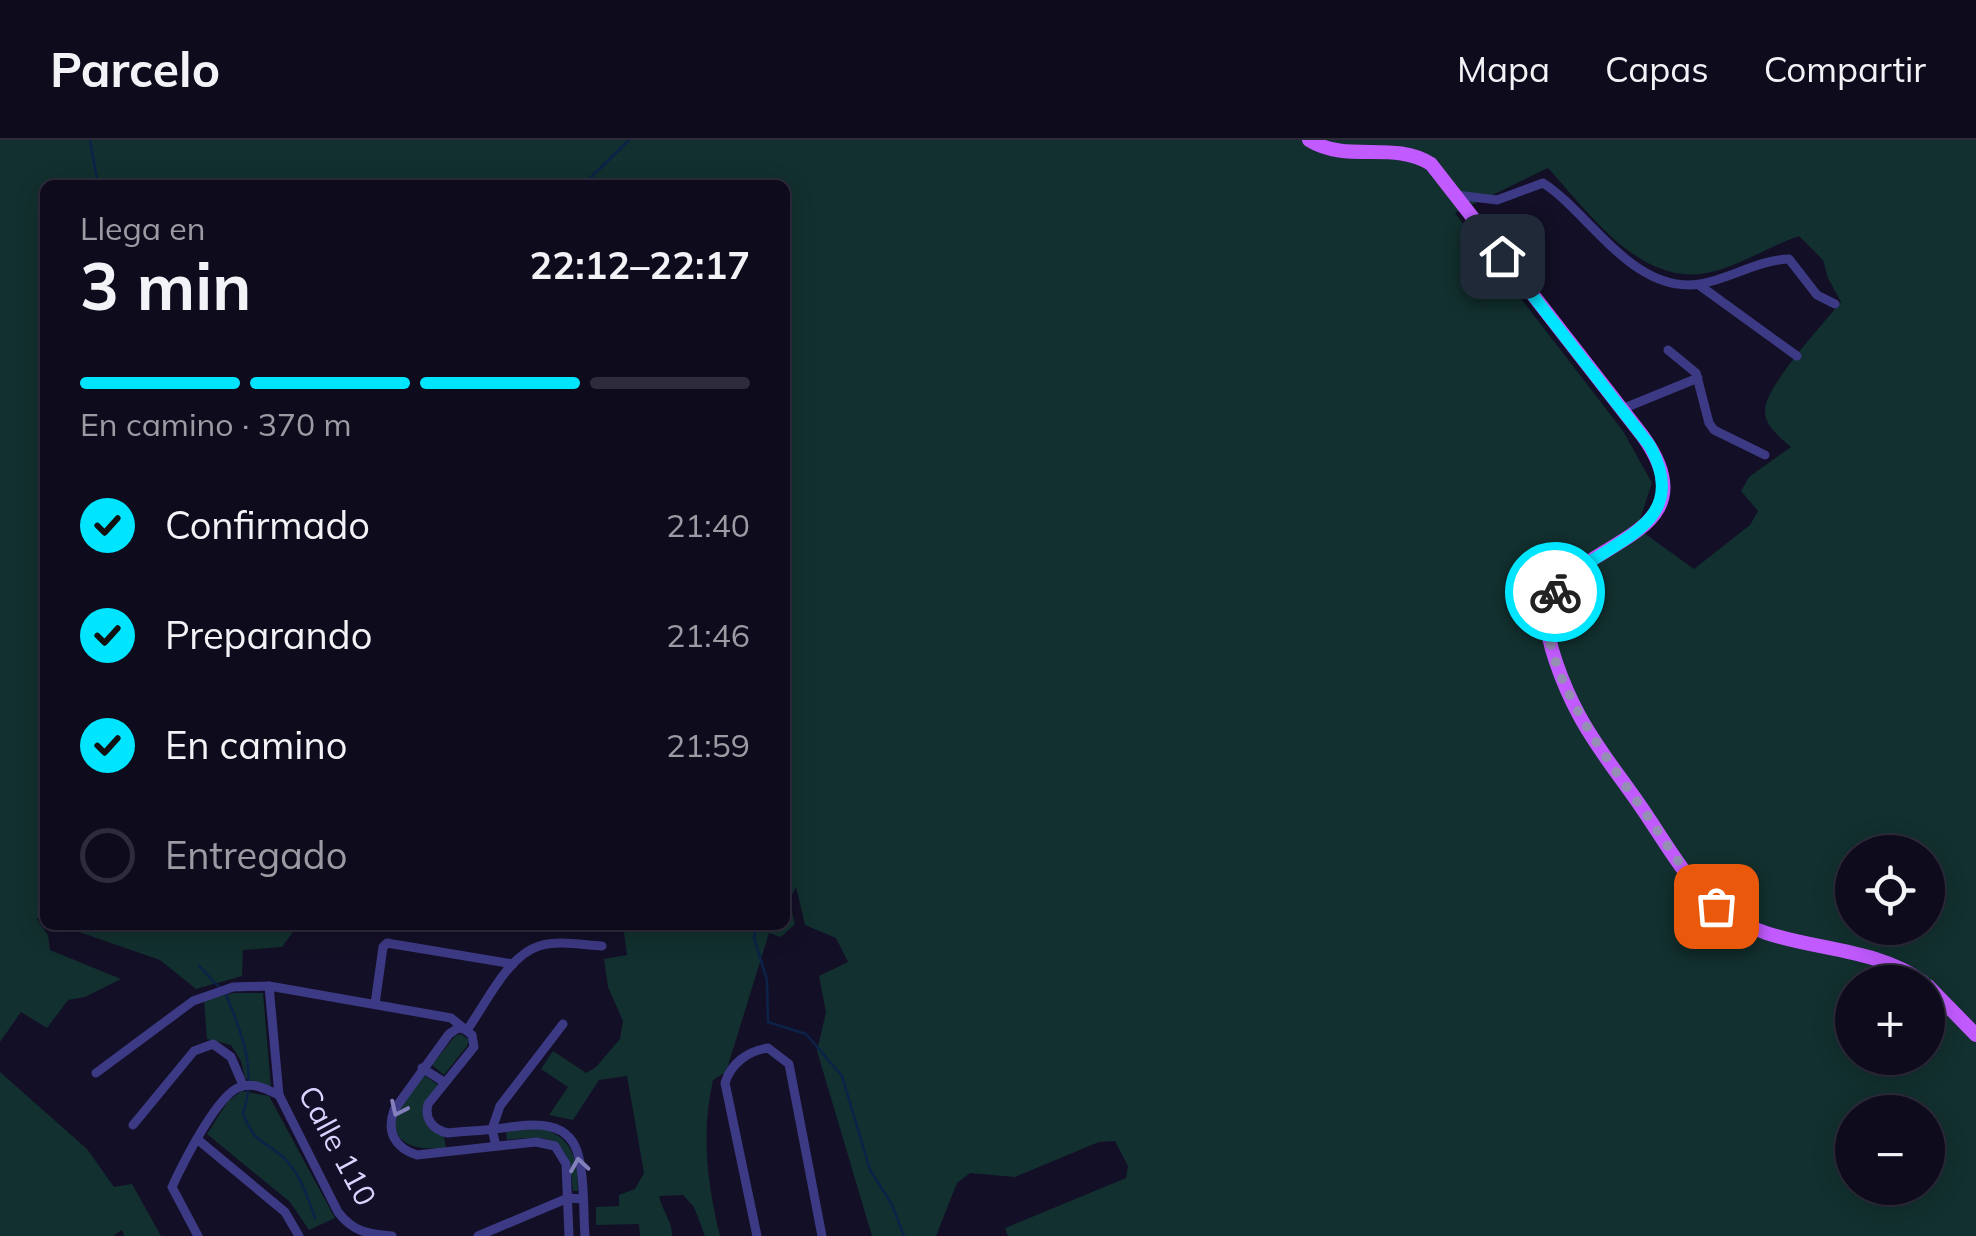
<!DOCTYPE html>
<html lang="es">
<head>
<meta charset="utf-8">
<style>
	body { margin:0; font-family:Mulish,sans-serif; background:#171425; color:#f1f3f6; height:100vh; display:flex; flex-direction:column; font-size:38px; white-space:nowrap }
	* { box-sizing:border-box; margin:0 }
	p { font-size:32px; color:#9b9ba3 }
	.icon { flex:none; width:55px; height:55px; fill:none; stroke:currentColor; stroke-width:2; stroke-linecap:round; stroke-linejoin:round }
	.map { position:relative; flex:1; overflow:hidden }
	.details { position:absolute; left:40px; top:40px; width:750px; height:750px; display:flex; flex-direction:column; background:#0e0b1c; border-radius:15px; box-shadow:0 5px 25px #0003,0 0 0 2px #2e2b3b }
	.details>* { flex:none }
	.buttons { position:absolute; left:1835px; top:695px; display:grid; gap:20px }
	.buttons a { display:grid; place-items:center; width:110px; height:110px; border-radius:50%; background:#0e0b1c; box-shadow:0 5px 25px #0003,0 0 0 2px #2e2b3b; font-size:50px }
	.pin { position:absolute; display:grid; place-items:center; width:85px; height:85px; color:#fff; margin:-42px; border-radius:20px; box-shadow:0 5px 15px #0006 }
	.courier { position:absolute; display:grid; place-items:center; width:100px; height:100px; margin:-50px; border:8px solid #00e5ff; border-radius:50%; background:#fff; color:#222; box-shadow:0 2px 12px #0007 }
	.overview em { font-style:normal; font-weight:700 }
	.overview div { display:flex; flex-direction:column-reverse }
	.overview { display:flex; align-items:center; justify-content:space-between; height:170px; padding:0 40px }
	h1 { font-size:65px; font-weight:700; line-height:75px }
	.bar { display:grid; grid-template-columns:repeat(4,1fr); gap:15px 10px; align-content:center; height:120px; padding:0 40px }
	.bar i { height:12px; border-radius:8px; background:#2e2b3b }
	.bar .on { background:#00e5ff }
	.bar p { grid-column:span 4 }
	ol { padding:0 40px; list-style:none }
	li { display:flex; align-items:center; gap:30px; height:110px }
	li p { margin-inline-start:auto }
	li .icon { padding:10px; border-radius:50%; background:#00e5ff; color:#111; stroke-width:4 }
	li:last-child { color:#9b9ba3 }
	li i { width:55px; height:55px; border:5px solid #2e2b3b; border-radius:50% }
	header { display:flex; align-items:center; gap:60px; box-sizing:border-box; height:140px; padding:0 50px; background:#0e0b1c; border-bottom:2px solid #2e2b3b }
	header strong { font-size:48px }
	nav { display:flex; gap:55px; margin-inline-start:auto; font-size:35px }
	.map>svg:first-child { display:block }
	.green { fill:#12302f; fill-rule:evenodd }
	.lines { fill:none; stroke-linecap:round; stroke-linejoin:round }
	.stream { stroke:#0c2248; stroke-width:2.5 }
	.minor { stroke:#3d3a85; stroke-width:9 }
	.primary { stroke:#c25bff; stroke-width:14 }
	.oneway { stroke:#837fbc }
	.done { stroke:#948fb3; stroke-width:10; stroke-dasharray:0 18 }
	.route { stroke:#00e5ff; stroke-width:12 }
	.labels { text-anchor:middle; stroke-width:8; stroke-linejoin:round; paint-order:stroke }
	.street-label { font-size:30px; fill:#d9d4ff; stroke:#130f26 }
</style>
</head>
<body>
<header>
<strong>Parcelo</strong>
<nav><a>Mapa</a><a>Capas</a><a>Compartir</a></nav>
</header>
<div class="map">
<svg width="1976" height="1096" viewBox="0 0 1976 1096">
	<rect width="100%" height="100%" fill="#130f26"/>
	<g class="green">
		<path d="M0 0H1976V1096H1008L1005 1088 1126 1038 1128 1026 1115 1001 1099 1002 1015 1037 970 1033 957 1043 936 1096H872L817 911 826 872 819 836 848 822 836 798 805 785 796 747 789 760 795 784 781 797 769 793 726 932 713 940C701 993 707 1043 720 1096H705L694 1067 683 1055 659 1056C662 1070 673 1083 672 1096H640L639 1084 596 1085V1067L619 1066V1055L635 1049 644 1033 627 936 599 940 573 980 549 975 568 947 541 929 553 911 586 933 596 927 620 899 623 881 608 847 604 819 627 815 623 785H785V45H45V780L36 778 48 795 50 810 121 839 85 857 68 860 47 888 21 872 0 902ZM1548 28C1591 75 1645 154 1719 130 1746 122 1772 105 1799 96L1823 120 1828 138 1841 162C1824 183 1766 245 1765 270 1764 286 1781 298 1791 307L1749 337 1741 351 1758 371 1750 385 1694 429 1637 388 1652 343 1623 291 1455 73ZM1852 712H1928V788H1852ZM1852 842H1928V918H1852ZM1852 972H1928V1048H1852Z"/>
		<polygon points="59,785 298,785 282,807 243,810 242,836 196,849 160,820"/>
		<polygon points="233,853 263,853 271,948 245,938 241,921 231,905 207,899 204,860"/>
		<polygon points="461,894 469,900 467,906 444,935 432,925 455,896"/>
		<polygon points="0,932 87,1009 114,1047 132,1044 161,1096 124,1096 122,1090 113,1096 0,1096"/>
		<path d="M424 935 438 945C423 965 415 985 444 996L446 1008C425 1010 389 1009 396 975 399 962 416 946 424 935Z"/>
		<polygon points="242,951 269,956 335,1078 309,1090 290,1062 207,994 228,961"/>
		<path d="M539 987C573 997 578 1019 578 1051H573C569 1000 556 993 507 1000L506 990Z"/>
	</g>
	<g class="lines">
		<g class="stream">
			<polyline points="90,0 98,45"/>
			<polyline points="583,45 629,0"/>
			<polyline points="785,340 789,347 785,374"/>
			<polyline points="757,785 754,798 767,840 768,882 806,894 842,936 870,1030 891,1063 904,1096"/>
			<polyline points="199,826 219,847"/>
			<path d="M225 852C241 891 258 931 243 973 255 1006 265 999 286 1020 301 1036 308 1058 315 1078"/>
		</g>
		<g class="minor">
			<path d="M1456 55 1497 60 1543 43C1589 72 1633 155 1700 144 1730 139 1758 120 1789 119L1817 155 1835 164"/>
			<polyline points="1699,145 1797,216"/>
			<polyline points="1668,210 1696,233 1709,283 1714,290 1765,315"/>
			<polyline points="1622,269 1698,238"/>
			<path d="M269 846 279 955 338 1072C353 1092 368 1094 392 1096"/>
			<polyline points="375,864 383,807 387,803 513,824"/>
			<path d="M465 889 458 888 449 894 394 970C386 992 395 1008 417 1015L536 1002 555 1006 566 1024 569 1096"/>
			<path d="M467 890C486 864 507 816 539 806 558 800 583 805 602 806"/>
			<polyline points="422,928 444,942"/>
			<path d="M96 933 193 861 233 847 269 846 451 878 472 895 474 907 428 964C424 979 433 990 448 993 464 991 479 991 495 989 527 985 570 975 579 1018 585 1042 583 1071 585 1096"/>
			<polyline points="133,985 194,911 213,904 231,917 243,945"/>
			<polyline points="197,999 285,1072 299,1096"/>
			<polyline points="496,1006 492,989 500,966 563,884"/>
			<path d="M198 1096 172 1047C182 1025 218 953 240 947 254 942 266 949 279 955"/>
			<polyline points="478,1096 568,1058 583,1059"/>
			<path d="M757 1096 725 943C731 923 748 911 768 908L789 924 822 1096"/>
		</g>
		<g class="primary">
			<path d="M1309 0C1348 24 1393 0 1431 24L1642 295C1719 401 1567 399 1548 467 1541 494 1566 551 1579 575 1596 607 1619 635 1639 664 1663 698 1685 740 1717 767 1776 815 1863 798 1923 842"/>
			<polyline points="1928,846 1976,895"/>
		</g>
	</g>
	<defs><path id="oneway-chevron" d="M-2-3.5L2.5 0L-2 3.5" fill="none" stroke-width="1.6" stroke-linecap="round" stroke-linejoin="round" transform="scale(2.5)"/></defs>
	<g class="oneway">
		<use href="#oneway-chevron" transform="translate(398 969) rotate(115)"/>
		<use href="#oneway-chevron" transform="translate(579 1025) rotate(-99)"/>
	</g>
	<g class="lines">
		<path class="done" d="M1555 452C1522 509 1613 627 1646 674 1668 705 1688 740 1716 766"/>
		<path class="route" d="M1502 116 1650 306C1697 393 1594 401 1555 452"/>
	</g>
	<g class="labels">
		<g class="street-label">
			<text transform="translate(337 1006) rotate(62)" y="10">Calle 110</text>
		</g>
	</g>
</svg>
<div class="buttons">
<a><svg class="icon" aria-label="locate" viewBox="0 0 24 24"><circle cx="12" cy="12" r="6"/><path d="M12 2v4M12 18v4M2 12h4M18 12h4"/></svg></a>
<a>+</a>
<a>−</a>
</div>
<div class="pin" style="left:1716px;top:766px;background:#ea580c"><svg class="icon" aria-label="bag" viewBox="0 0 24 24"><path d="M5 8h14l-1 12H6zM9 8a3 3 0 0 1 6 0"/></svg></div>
<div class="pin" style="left:1502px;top:116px;background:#1f2937"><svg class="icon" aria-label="home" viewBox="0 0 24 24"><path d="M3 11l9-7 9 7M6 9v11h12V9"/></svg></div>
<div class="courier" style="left:1555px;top:452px"><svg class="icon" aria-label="bike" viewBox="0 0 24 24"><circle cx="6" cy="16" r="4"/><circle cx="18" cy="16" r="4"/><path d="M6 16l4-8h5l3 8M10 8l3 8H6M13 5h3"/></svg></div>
<section class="details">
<div class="overview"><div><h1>3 min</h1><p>Llega en</p></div><em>22:12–22:17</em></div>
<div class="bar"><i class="on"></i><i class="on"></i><i class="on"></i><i></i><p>En camino · 370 m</p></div>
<ol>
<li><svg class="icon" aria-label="check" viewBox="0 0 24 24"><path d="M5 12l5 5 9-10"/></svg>Confirmado<p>21:40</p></li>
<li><svg class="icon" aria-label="check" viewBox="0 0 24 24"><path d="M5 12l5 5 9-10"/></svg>Preparando<p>21:46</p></li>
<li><svg class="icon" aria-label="check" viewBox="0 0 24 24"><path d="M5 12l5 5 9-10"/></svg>En camino<p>21:59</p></li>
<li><i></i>Entregado</li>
</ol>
</section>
</div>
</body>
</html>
